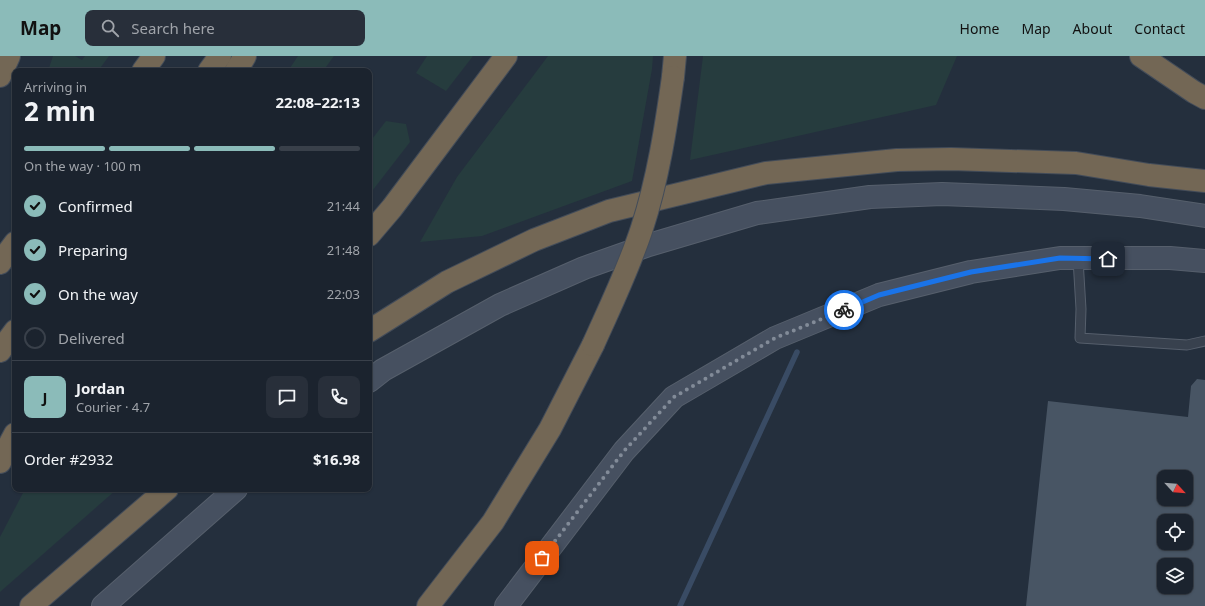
<!DOCTYPE html>
<html lang="en">
<head>
<meta charset="utf-8">
<style>
	body { margin:0; font-family:"Noto Sans",sans-serif; background:#282f3a; color:#f1f3f6; height:100vh; display:flex; flex-direction:column; font-size:15px; white-space:nowrap }
	* { box-sizing:border-box; margin:0 }
	p { font-size:13px; color:#a0a4aa }
	.icon { flex:none; width:22px; height:22px; fill:none; stroke:currentColor; stroke-width:2; stroke-linecap:round; stroke-linejoin:round }
	.map { position:relative; flex:1; overflow:hidden }
	.details { position:absolute; left:12px; top:12px; width:360px; height:424px; display:flex; flex-direction:column; background:#1b232e; border-radius:8px; box-shadow:0 1px 3px #0004,0 0 0 1px #39404a }
	.details>* { flex:none }
	.needle { width:26px; rotate:116deg }
	.buttons { position:absolute; left:1157px; top:414px; display:grid; gap:8px }
	.buttons a { display:grid; place-items:center; width:36px; height:36px; border-radius:8px; background:#1b232e; box-shadow:0 1px 3px #0004,0 0 0 1px #39404a; font-size:20px }
	.pin { position:absolute; display:grid; place-items:center; width:34px; height:34px; color:#fff; margin:-17px; border-radius:8px; box-shadow:0 2px 6px #0006 }
	.courier { position:absolute; display:grid; place-items:center; width:40px; height:40px; margin:-20px; border:3px solid #1a73e8; border-radius:50%; background:#fff; color:#222; box-shadow:0 1px 5px #0007 }
	.overview em { font-style:normal; font-weight:700 }
	.overview div { display:flex; flex-direction:column-reverse }
	.overview { display:flex; align-items:center; justify-content:space-between; height:68px; padding:0 12px }
	h1 { font-size:26px; font-weight:700; line-height:30px }
	.bar { display:grid; grid-template-columns:repeat(4,1fr); gap:6px 4px; align-content:center; height:48px; padding:0 12px }
	.bar i { height:5px; border-radius:3px; background:#39404a }
	.bar .current { background:#8bbbb9 }
	.bar p { grid-column:span 4 }
	.line { display:flex; align-items:center; gap:10px; padding:0 12px; border-top:1px solid #39404a }
	.line div { flex:1 }
	.round { display:grid; place-items:center; flex:none; width:42px; height:42px; border-radius:8px; background:#282f3a }
	ol { padding:0 12px; list-style:none }
	li { display:flex; align-items:center; gap:12px; height:44px }
	li p { margin-inline-start:auto }
	li .icon { padding:4px; border-radius:50%; background:#8bbbb9; color:#111; stroke-width:4 }
	li:last-child { color:#a0a4aa }
	li i { width:22px; height:22px; border:2px solid #39404a; border-radius:50% }
	header { display:flex; align-items:center; gap:24px; box-sizing:border-box; height:56px; padding:0 20px; background:#8bbbb9; color:#111 }
	header strong { font-size:19px }
	nav { display:flex; gap:22px; margin-inline-start:auto; font-size:14px }
	.search { width:280px; height:36px; background:#282f3a; display:flex; align-items:center; gap:10px; box-sizing:border-box; padding:0 14px; border-radius:8px; color:#a0a4aa; font-size:15px }
	.map>svg:first-child { display:block }
	.green { fill:#263c3e }
	.lines { fill:none; stroke-linecap:round; stroke-linejoin:round }
	.stream { stroke:#394b64; stroke-width:5.5 }
	.building { fill:#485564; fill-rule:evenodd }
	.service-casing { stroke:#565f6c; stroke-width:11 }
	.secondary-casing { stroke:#565f6c; stroke-width:24 }
	.motorway-casing { stroke:#434c59; stroke-width:24 }
	.service { stroke:#38414e; stroke-width:9 }
	.secondary { stroke:#465060; stroke-width:22 }
	.motorway { stroke:#736755; stroke-width:22 }
	.motorway-bridge-casing { stroke:#434c59; stroke-width:24; stroke-linecap:butt }
	.motorway-bridge { stroke:#736755; stroke-width:22 }
	.done { stroke:#828b98; stroke-width:4; stroke-dasharray:0 7.2 }
	.route { stroke:#1a73e8; stroke-width:5 }
</style>
</head>
<body>
<header>
<strong>Map</strong>
<div class="search"><svg class="icon" aria-label="search" viewBox="0 0 24 24"><circle cx="10" cy="10" r="6"/><path d="M15 15l6 6"/></svg>Search here</div>
<nav><a>Home</a><a>Map</a><a>About</a><a>Contact</a></nav>
</header>
<div class="map">
<svg width="1205" height="550" viewBox="0 0 1205 550">
	<rect width="100%" height="100%" fill="#242f3d"/>
	<g class="green">
		<polygon points="53,0 75,0 82,4 85,0 109,0 98,15 48,15"/>
		<polygon points="298,0 334,0 323,15 288,15"/>
		<polygon points="427,0 473,0 446,35 416,17"/>
		<polygon points="548,0 653,0 652,13 632,125 482,180 420,186 457,121"/>
		<polygon points="703,0 957,0 936,49 690,104"/>
		<polygon points="386,65 406,68 410,86 369,139 369,87"/>
		<polygon points="25,433 117,433 0,536 0,481"/>
	</g>
	<g class="lines">
		<polyline class="stream" points="680,550 797,296"/>
	</g>
	<path class="building" d="M1197 323 1205 324V550H1026L1048 345 1188 361 1191 330ZM1164 421H1186V443H1164ZM1164 465H1186V487H1164ZM1164 509H1186V531H1164Z"/>
	<g class="lines">
		<g class="service-casing">
			<polyline id="service" points="1078,203 1081,253 1080,282 1187,289 1205,285"/>
		</g>
		<g class="secondary-casing">
			<g id="secondary">
				<polyline points="369,325 383,314 500,249 584,212 649,189 757,157 870,141 942,138 1064,143 1140,150 1205,160"/>
				<polyline points="103,550 236,433"/>
				<polyline points="506,550 624,395 674,341 775,282 879,239 971,216 1060,202 1170,202 1205,205"/>
			</g>
		</g>
		<g class="motorway-casing">
			<g id="motorway">
				<polyline points="1141,0 1194,36 1205,42"/>
				<polyline points="143,15 154,0"/>
				<polyline points="209,15 220,0"/>
				<polyline points="236,15 245,0"/>
				<polyline points="0,20 9,0"/>
				<polyline points="673,21 675,0"/>
				<polyline points="369,179 392,152 506,0"/>
				<polyline points="0,207 15,187"/>
				<polyline points="369,275 447,226 534,184 609,155 766,117 897,104 951,103 1076,107 1149,119 1205,125"/>
				<polyline points="0,295 15,275"/>
				<polyline points="0,406 15,378"/>
				<polyline points="31,550 167,433"/>
				<polyline points="428,550 493,466 550,373 593,289"/>
			</g>
		</g>
		<use href="#service" class="service"/>
		<use href="#secondary" class="secondary"/>
		<use href="#motorway" class="motorway"/>
		<g class="motorway-bridge-casing">
			<path id="motorway-bridge" d="M593 289C610 251 629 212 642 172 658 123 666 71 673 21"/>
		</g>
		<use href="#motorway-bridge" class="motorway-bridge"/>
	</g>
	<g class="lines">
		<polyline class="done" points="542,502 624,395 674,341 775,282 844,254"/>
		<polyline class="route" points="844,254 879,239 971,216 1060,202 1108,203"/>
	</g>
</svg>
<div class="buttons">
<a><svg class="needle" viewBox="-14 -14 28 28"><path d="M0-13l5 13h-10z" fill="#e53935"/><path d="M0 13l5-13h-10z" fill="#a0a4aa"/></svg></a>
<a><svg class="icon" aria-label="locate" viewBox="0 0 24 24"><circle cx="12" cy="12" r="6"/><path d="M12 2v4M12 18v4M2 12h4M18 12h4"/></svg></a>
<a><svg class="icon" aria-label="layers" viewBox="0 0 24 24"><path d="M12 4l9 5-9 5-9-5zM3 14l9 5 9-5"/></svg></a>
</div>
<div class="pin" style="left:542px;top:502px;background:#ea580c"><svg class="icon" aria-label="bag" viewBox="0 0 24 24"><path d="M5 8h14l-1 12H6zM9 8a3 3 0 0 1 6 0"/></svg></div>
<div class="pin" style="left:1108px;top:203px;background:#1f2937"><svg class="icon" aria-label="home" viewBox="0 0 24 24"><path d="M3 11l9-7 9 7M6 9v11h12V9"/></svg></div>
<div class="courier" style="left:844px;top:254px"><svg class="icon" aria-label="bike" viewBox="0 0 24 24"><circle cx="6" cy="16" r="4"/><circle cx="18" cy="16" r="4"/><path d="M6 16l4-8h5l3 8M10 8l3 8H6M13 5h3"/></svg></div>
<section class="details">
<div class="overview"><div><h1>2 min</h1><p>Arriving in</p></div><em>22:08–22:13</em></div>
<div class="bar"><i class="current"></i><i class="current"></i><i class="current"></i><i></i><p>On the way · 100 m</p></div>
<ol>
<li><svg class="icon" aria-label="check" viewBox="0 0 24 24"><path d="M5 12l5 5 9-10"/></svg>Confirmed<p>21:44</p></li>
<li><svg class="icon" aria-label="check" viewBox="0 0 24 24"><path d="M5 12l5 5 9-10"/></svg>Preparing<p>21:48</p></li>
<li><svg class="icon" aria-label="check" viewBox="0 0 24 24"><path d="M5 12l5 5 9-10"/></svg>On the way<p>22:03</p></li>
<li><i></i>Delivered</li>
</ol>
<div class="line" style="height:72px"><b class="round" style="background:#8bbbb9;color:#111">J</b><div><b>Jordan</b><p>Courier · 4.7</p></div><a class="round"><svg class="icon" aria-label="chat" viewBox="0 0 24 24"><path d="M4 5h16v11H9l-5 4z"/></svg></a><a class="round"><svg class="icon" aria-label="phone" viewBox="0 0 24 24"><path d="M5 4h4l2 5-3 2q2 4 5 5l2-3 5 2v4C11 20 4 13 5 4z"/></svg></a></div>
<div class="line" style="height:52px"><div>Order #2932</div><b>$16.98</b></div>
</section>
</div>
</body>
</html>
